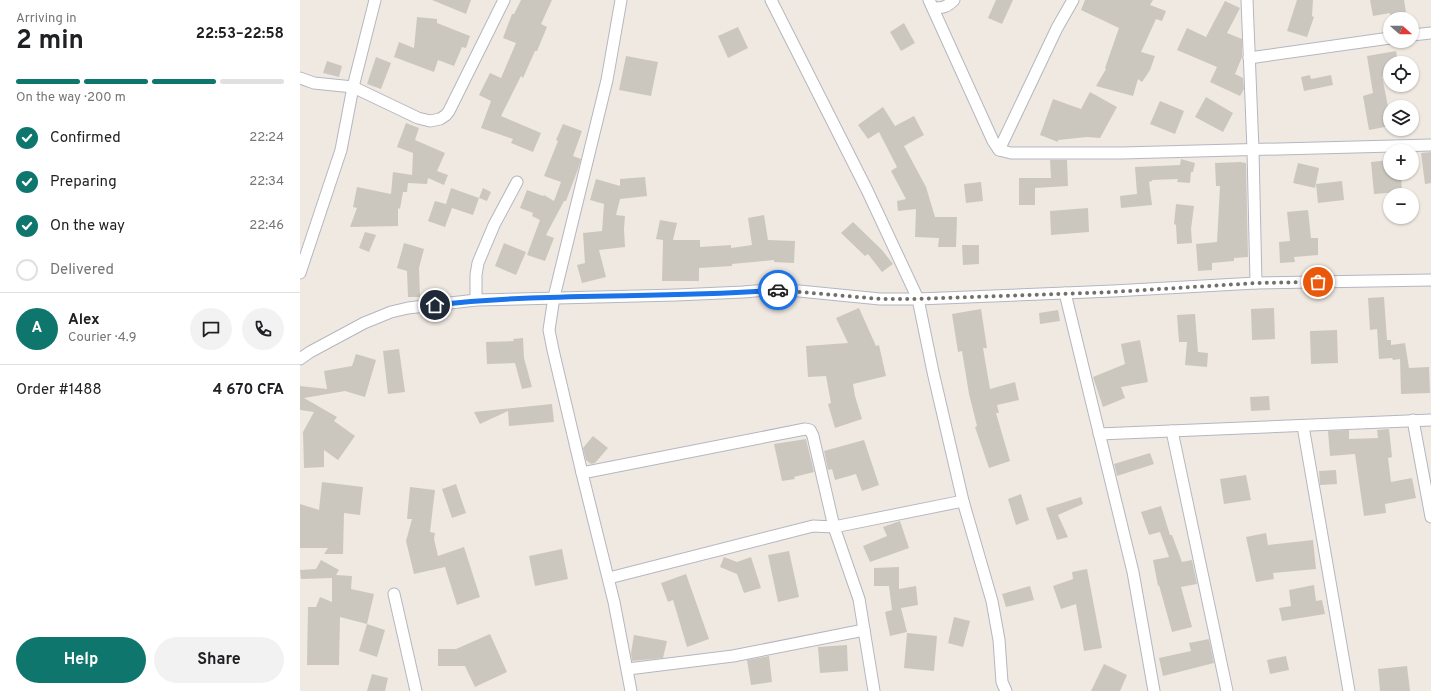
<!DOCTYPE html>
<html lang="en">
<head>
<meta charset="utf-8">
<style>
	body { margin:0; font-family:Overpass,sans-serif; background:#f2f2f2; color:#202124; height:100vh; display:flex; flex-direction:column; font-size:15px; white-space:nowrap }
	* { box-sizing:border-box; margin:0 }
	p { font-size:13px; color:#757577 }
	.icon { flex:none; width:22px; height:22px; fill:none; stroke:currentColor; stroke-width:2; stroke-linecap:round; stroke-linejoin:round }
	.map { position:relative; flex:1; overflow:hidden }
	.details { display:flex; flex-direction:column; background:#fff; width:300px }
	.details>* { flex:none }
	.needle { width:26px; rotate:111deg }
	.buttons { position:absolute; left:1083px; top:12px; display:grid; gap:8px }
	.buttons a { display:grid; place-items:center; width:36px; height:36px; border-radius:50%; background:#fff; box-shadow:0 1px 3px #0004; font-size:20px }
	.pin { position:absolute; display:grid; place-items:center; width:34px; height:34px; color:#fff; margin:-17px; border:2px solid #fff; border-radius:50%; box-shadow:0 1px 4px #0007 }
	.courier { position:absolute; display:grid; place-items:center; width:40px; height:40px; margin:-20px; border:3px solid #1a73e8; border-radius:50%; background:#fff; color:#222; box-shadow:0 1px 5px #0007 }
	.summary em { font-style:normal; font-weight:700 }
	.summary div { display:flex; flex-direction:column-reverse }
	.summary { display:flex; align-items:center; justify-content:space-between; height:68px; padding:0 16px }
	h1 { font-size:26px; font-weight:700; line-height:30px }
	.bar { display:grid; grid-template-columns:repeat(4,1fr); gap:6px 4px; align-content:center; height:48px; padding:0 16px }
	.bar i { height:5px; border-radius:3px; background:#e0e0e0 }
	.bar .active { background:#0f766e }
	.bar p { grid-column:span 4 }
	.line { display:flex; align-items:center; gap:10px; padding:0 16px; border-top:1px solid #e0e0e0 }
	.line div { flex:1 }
	.round { display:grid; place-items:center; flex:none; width:42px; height:42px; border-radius:21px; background:#f2f2f2 }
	ol { padding:0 16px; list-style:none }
	li { display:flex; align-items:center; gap:12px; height:44px }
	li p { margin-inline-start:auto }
	li .icon { padding:4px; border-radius:50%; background:#0f766e; color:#fff; stroke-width:4 }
	li:last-child { color:#757577 }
	li i { width:22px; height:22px; border:2px solid #e0e0e0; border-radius:50% }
	.cta { display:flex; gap:8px; margin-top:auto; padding:8px 16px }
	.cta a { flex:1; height:46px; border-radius:24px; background:#0f766e; color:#fff; font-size:16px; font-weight:700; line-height:46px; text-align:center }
	.cta a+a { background:#f2f2f2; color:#202124 }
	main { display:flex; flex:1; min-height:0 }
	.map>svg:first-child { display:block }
	.building { fill:#cbc7bf }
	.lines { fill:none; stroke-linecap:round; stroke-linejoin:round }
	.street-casing { stroke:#b4b7c1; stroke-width:13 }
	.street { stroke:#fff; stroke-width:11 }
	.done { stroke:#726f6d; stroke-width:4; stroke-dasharray:0 7.2 }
	.route { stroke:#1a73e8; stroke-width:5 }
</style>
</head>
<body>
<main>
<section class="details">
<div class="summary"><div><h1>2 min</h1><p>Arriving in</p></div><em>22:53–22:58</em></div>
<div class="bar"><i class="active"></i><i class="active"></i><i class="active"></i><i></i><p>On the way · 200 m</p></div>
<ol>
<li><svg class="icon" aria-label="check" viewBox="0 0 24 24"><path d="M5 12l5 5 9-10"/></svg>Confirmed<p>22:24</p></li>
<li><svg class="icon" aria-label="check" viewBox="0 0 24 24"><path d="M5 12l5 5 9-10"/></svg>Preparing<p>22:34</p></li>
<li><svg class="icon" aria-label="check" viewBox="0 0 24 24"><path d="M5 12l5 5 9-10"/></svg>On the way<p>22:46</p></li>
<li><i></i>Delivered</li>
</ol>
<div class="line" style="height:72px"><b class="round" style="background:#0f766e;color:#fff">A</b><div><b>Alex</b><p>Courier · 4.9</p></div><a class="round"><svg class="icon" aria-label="chat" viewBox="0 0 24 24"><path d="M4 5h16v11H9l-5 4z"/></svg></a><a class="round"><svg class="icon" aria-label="phone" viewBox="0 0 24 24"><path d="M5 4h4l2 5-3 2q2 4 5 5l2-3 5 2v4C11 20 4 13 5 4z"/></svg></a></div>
<div class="line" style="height:52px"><div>Order #1488</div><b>4 670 CFA</b></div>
<div class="cta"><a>Help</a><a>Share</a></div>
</section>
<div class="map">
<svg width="1131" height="691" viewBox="0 0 1131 691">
	<rect width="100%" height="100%" fill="#efe9e1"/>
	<g class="building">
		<polygon points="132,0 171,0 166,14"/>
		<polygon points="221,0 252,0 241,24 247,27 237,51 235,51 223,78 221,76 201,116 241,133 233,152 211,143 213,139 181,128 191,101 179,95 190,73 201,78 216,43 203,38 212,14 214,14"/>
		<polygon points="696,0 713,0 702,24 688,18"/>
		<polygon points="785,0 853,0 850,5 866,11 862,21 856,19 841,52 855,56 850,70 842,82 838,79 833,96 796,86 806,69 805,68 819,28 781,10"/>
		<polygon points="997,0 1013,0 1012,16 1014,17 1007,37 987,31"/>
		<polygon points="1070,0 1104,0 1106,12 1090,15 1090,13 1073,16"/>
		<polygon points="925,1 940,8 927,33 942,39 942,57 935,74 943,78 944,89 940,96 910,82 917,67 877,50 887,28 906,37"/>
		<polygon points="117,17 137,19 137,23 170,36 166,48 162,47 154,66 138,60 134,72 94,57 99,42 114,48"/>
		<polygon points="604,23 615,43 601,51 590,32"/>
		<polygon points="438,27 448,48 428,58 418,36"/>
		<polygon points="1096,51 1098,63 1090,63 1090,75 1082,76 1090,117 1090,126 1069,130 1063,96 1073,93 1067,56"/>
		<polygon points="326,56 358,62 351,96 319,90"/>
		<polygon points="76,57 91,63 81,89 67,84"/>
		<polygon points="27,61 42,66 39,77 23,73"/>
		<polygon points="1010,75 1011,79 1031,75 1033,85 1004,91 1001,77"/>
		<polygon points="790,92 817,107 800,138 787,137 758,140 758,142 740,135 753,99 781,109"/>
		<polygon points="906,97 933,113 923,132 895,117"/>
		<polygon points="860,101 884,111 875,134 850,124"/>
		<polygon points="583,107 595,126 614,116 624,135 604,146 626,187 635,217 657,217 656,247 638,247 639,238 615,237 616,209 598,211 597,201 606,199 591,171 597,167 579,132 568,139 558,125"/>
		<polygon points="106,123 119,128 115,140 145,153 137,171 148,175 144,185 128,178 127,184 108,183 107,192 103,192 100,209 98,208 98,226 50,227 57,208 53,207 57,187 91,194 93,172 112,175 113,153 97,147"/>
		<polygon points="263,124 282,131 273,156 281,159 278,169 266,201 264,201 246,235 254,238 245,261 227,255 240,220 232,216 233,213 220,208 227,190 243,196 244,195 254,201 261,182 244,176 258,141 256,140"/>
		<polygon points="1131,152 1131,183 1125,184 1121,153"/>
		<polygon points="881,159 895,163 893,172 891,172 890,183 877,182 878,179 852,180 852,181 849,182 852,205 821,208 820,196 837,194 835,167 880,165"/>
		<polygon points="750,160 767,160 768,186 735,188 735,205 719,205 719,178 751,178"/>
		<polygon points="1090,160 1090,173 1101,173 1102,192 1074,194 1071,162"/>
		<polygon points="940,162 946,163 948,257 934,258 934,261 912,263 912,270 898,271 896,244 917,242 920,186 916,186 915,163"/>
		<polygon points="998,163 1019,168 1015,188 993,183"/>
		<polygon points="345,177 347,196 320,199 316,215 325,216 324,229 325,247 299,250 306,277 282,283 277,265 285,263 283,233 302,231 304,204 290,200 296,179 320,186 320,179"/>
		<polygon points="1042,181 1044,200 1018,203 1016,184"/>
		<polygon points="681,182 683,201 666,203 664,184"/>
		<polygon points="151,188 179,198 173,215 152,208 145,227 128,221 135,201 146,204"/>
		<polygon points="183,188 191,192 187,201 179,198"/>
		<polygon points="876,204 894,206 891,229 892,243 877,244 876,225 874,224"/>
		<polygon points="788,208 789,232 751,235 750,211"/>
		<polygon points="1008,210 1011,238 1018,238 1018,255 994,257 995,262 980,263 979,242 990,241 987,212"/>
		<polygon points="464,215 468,240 495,241 494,263 474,262 474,260 432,264 432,266 399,268 399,281 362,281 363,240 356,239 360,220 377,223 373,240 400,240 400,247 431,245 431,248 452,245 448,218"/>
		<polygon points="553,222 582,250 593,264 582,272 568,254 565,256 541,233"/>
		<polygon points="65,232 76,235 69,252 59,248"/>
		<polygon points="104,243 124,249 119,268 120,297 108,297 107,271 97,268"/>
		<polygon points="204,243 226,252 216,275 195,266"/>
		<polygon points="662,245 679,245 679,264 663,265"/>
		<polygon points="1084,297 1087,340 1091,340 1091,345 1105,343 1109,368 1129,367 1130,393 1101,394 1100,359 1093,360 1092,358 1079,359 1077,329 1070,330 1068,298"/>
		<polygon points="559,308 576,346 579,345 586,376 553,384 555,396 562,419 535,428 528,404 531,403 526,376 508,377 506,346 548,343 536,318"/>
		<polygon points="974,308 975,339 952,340 951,309"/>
		<polygon points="681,309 687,348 683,348 690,389 715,382 719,400 697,405 699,413 696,413 710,461 689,468 675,427 677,426 669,394 662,351 658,352 652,314"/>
		<polygon points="758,310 760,321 740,324 739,313"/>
		<polygon points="895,314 898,352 908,353 907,367 885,365 887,342 879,342 877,315"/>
		<polygon points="1037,330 1038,363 1011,364 1010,331"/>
		<polygon points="223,338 224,358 232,387 222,389 215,363 187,364 186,342 214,341 213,339"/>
		<polygon points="840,340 848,382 821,387 825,398 803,407 793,377 825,364 821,344"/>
		<polygon points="99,349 105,392 88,394 83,351"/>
		<polygon points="56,354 76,360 65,397 45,391 4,398 37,417 34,421 55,436 38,460 24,450 24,467 4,468 3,432 14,412 0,410 0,386 27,389 24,371 52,366"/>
		<polygon points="969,396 970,410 951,411 950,397"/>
		<polygon points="252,404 254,422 209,426 208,411 180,424 174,412"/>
		<polygon points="1089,429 1092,457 1088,458 1091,482 1112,478 1116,498 1085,504 1086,513 1064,516 1055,454 1030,456 1028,431 1049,430 1049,439 1078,438 1077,430"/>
		<polygon points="293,436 308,448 295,463 291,464 286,460 283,448"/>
		<polygon points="506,439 514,472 494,477 495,479 482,481 474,444"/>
		<polygon points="564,440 579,485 562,491 556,474 535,480 532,469 528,470 524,451"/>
		<polygon points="850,453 854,464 817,476 814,464"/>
		<polygon points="1036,470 1037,484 1020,485 1019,471"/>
		<polygon points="946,475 951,500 924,504 920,479"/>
		<polygon points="22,482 63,487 60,515 44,513 43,554 24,554 28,548 0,548 0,504 19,510"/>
		<polygon points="156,484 166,513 152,518 142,489"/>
		<polygon points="110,487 135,490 130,532 135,533 134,539 138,556 164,547 180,597 157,605 145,567 114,574 106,541 112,519 107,519"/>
		<polygon points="721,494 729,520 716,525 708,499"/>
		<polygon points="781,497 783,504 758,515 768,537 757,540 746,508"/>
		<polygon points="861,506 870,535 872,535 882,562 892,560 897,584 881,587 892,627 872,632 859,585 858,586 853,560 869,557 860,532 849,535 841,512"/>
		<polygon points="600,521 609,548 570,562 563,546 587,536 583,527"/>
		<polygon points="966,533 968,545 1013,540 1016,569 973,573 974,579 956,582 946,537"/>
		<polygon points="262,549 268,579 235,586 229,556"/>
		<polygon points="489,551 499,597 478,602 468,555"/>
		<polygon points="424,557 437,562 451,557 461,588 444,593 437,574 420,567"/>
		<polygon points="21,560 39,570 36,575 52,576 51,589 74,594 67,624 40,617 39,665 7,665 8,607 16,607 20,597 32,602 32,578 1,579 0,570 16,569"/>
		<polygon points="599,567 599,589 616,586 618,605 601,608 607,632 590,636 585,612 592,610 589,586 574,586 574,568"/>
		<polygon points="787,569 802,648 784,651 776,604 761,609 753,586 773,579 772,572"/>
		<polygon points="386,574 409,639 387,647 373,600 368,602 361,583"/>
		<polygon points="1014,585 1016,601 1022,600 1025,614 982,621 979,608 991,606 989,590"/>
		<polygon points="730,586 734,600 706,607 702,594"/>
		<polygon points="654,617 670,621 663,647 648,643"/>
		<polygon points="67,624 85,630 77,657 59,651"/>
		<polygon points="607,633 637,636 634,671 604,668"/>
		<polygon points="190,634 207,672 175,687 165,666 138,666 138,649 156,649"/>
		<polygon points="334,635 367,641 363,658 332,661 331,653"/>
		<polygon points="909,639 914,663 863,676 859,658 891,651 889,643"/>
		<polygon points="547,645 548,671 520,673 518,647"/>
		<polygon points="469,656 472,682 451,685 447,660"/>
		<polygon points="986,656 989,670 970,674 967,660"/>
		<polygon points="804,664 827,675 820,691 791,691"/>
		<polygon points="1107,666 1110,691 1080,691 1078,669"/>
		<polygon points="72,674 88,678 85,691 67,691"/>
	</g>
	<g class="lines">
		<g class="street-casing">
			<g id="street">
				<polyline points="321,0 307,80 254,297 249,330 253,350 282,473 314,602 331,691"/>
				<polyline points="471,0 567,190 618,299 633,372 663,501 692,601 699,640 702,682 706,691"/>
				<polyline points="629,0 693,141 699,150 711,153 822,153 1131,145"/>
				<polyline points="947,0 953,150 956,283"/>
				<path d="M633 8C643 8 647 7 654 0"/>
				<polyline points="1112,35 1131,33"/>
				<polyline points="949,58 1090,38"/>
				<polyline points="0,78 14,83 53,87 118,118 130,121 140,119 146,115 149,111 204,0"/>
				<polyline points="699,150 757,28 773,0"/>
				<polyline points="0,273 41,150 53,87 75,0"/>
				<polyline points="765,293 833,572 854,691"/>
				<polyline points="176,300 176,275 178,263 194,225 217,182"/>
				<polyline points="0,359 10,352 64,323 91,312 108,308 176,300 377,295 443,292 479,289 580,299 618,299 813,291 956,283 1131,280"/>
				<polyline points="1113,420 1131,517"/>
				<polyline points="1003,426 1049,691"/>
				<polyline points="872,431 927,691"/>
				<polyline points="799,434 1131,420"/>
				<polyline points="282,473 505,429 510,430 513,436 534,527 559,599 574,691"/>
				<polyline points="309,578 513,526 534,527 663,501"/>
				<polyline points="94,594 116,691"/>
				<polyline points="328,669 433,656 564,630"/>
			</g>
		</g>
		<use href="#street" class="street"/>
	</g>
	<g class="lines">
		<polyline class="done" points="478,290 580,299 618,299 813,292 956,283 1018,282"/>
		<path class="route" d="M135 305C249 292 364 299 478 290"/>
	</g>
</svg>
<div class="buttons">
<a><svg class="needle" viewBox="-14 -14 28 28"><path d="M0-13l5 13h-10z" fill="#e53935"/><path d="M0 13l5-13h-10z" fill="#757577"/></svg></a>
<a><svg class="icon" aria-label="locate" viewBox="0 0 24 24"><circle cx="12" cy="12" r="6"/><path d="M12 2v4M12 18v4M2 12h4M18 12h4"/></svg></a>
<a><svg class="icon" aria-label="layers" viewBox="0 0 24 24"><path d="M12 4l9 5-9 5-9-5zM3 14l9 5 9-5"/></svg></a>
<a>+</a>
<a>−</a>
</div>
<div class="pin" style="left:1018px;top:282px;background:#ea580c"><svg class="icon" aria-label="bag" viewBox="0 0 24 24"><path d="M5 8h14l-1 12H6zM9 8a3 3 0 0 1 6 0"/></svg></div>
<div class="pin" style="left:135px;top:305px;background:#1f2937"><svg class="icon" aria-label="home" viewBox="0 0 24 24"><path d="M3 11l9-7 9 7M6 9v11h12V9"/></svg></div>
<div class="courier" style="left:478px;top:290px"><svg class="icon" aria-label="car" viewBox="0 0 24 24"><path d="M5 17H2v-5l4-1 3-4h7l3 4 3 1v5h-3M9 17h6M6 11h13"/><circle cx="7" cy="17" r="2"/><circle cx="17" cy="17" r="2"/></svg></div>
</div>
</main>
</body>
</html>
